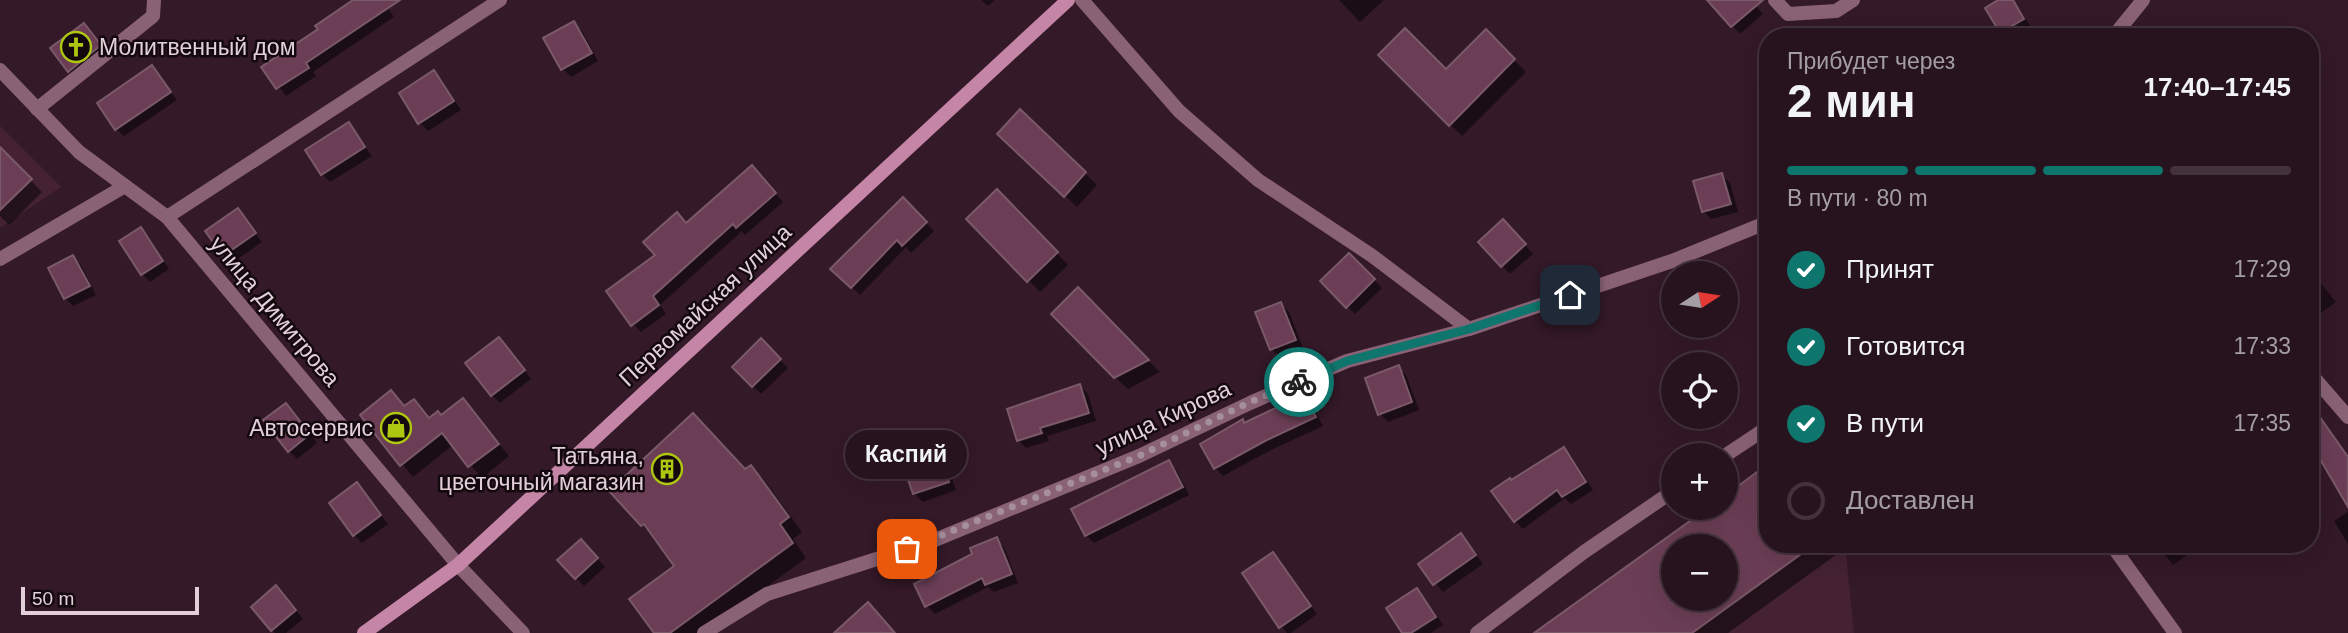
<!DOCTYPE html>
<html lang="ru">
<head>
<meta charset="utf-8">
<style>
	body { margin:0; font-family:Helvetica,sans-serif; background:#33202b; color:#f1f3f6; height:100vh; display:flex; flex-direction:column; font-size:26px; white-space:nowrap }
	* { box-sizing:border-box; margin:0 }
	p { font-size:23px; color:#a49ea4 }
	.icon { flex:none; width:38px; height:38px; fill:none; stroke:currentColor; stroke-width:2; stroke-linecap:round; stroke-linejoin:round }
	.map { position:relative; flex:1; overflow:hidden }
	.side { position:absolute; left:1759px; top:28px; width:560px; height:525px; display:flex; flex-direction:column; background:#27131e; border-radius:28px; box-shadow:0 7px 28px #0002,0 0 0 2px #43323c }
	.side>* { flex:none }
	.needle { width:46px; rotate:78deg }
	.fabs { position:absolute; left:1661px; top:261px; display:grid; gap:14px }
	.fabs a { display:grid; place-items:center; width:77px; height:77px; border-radius:50%; background:#27131e; box-shadow:0 7px 28px #0002,0 0 0 2px #43323c; font-size:35px }
	.scale { position:absolute; left:21px; bottom:18px; width:178px; box-sizing:border-box; padding-left:7px; border:4px solid #e2cfd8; border-top:0; font-size:19px; line-height:24px; white-space:nowrap; color:#e2cfd8; -webkit-text-stroke:5px #14080f; paint-order:stroke }
	.pin { position:absolute; display:grid; place-items:center; width:60px; height:60px; color:#fff; margin:-30px; border-radius:14px; box-shadow:0 4px 10px #0006 }
	.courier { position:absolute; display:grid; place-items:center; width:70px; height:70px; margin:-35px; border:5px solid #0f766e; border-radius:50%; background:#fff; color:#222; box-shadow:0 2px 9px #0007 }
	.bubble { position:absolute; height:49px; border-radius:24px; background:#27131e; box-shadow:0 7px 28px #0002,0 0 0 2px #43323c; font-size:23px; font-weight:800; line-height:49px; text-align:center }
	.summary em { font-style:normal; font-weight:800 }
	.summary div { display:flex; flex-direction:column-reverse }
	.summary { display:flex; align-items:center; justify-content:space-between; height:119px; padding:0 28px }
	h1 { font-size:46px; font-weight:800; line-height:52px }
	.bar { display:grid; grid-template-columns:repeat(4,1fr); gap:10px 7px; align-content:center; height:84px; padding:0 28px }
	.bar i { height:9px; border-radius:5px; background:#43323c }
	.bar .selected { background:#0f766e }
	.bar p { grid-column:span 4 }
	ol { padding:0 28px; list-style:none }
	li { display:flex; align-items:center; gap:21px; height:77px }
	li p { margin-inline-start:auto }
	li .icon { padding:7px; border-radius:50%; background:#0f766e; color:#fff; stroke-width:4 }
	li:last-child { color:#a49ea4 }
	li i { width:38px; height:38px; border:4px solid #43323c; border-radius:50% }
	.map>svg:first-child { display:block }
	.built { fill:#442234; fill-rule:evenodd }
	.shadow { fill:#0007; fill-rule:evenodd }
	.building { fill:#6b3e55; stroke:#7a5969; stroke-width:2; fill-rule:evenodd }
	.lines { fill:none; stroke-linecap:round; stroke-linejoin:round }
	.minor { stroke:#8a6276; stroke-width:14 }
	.tertiary { stroke:#8a6276; stroke-width:14 }
	.secondary { stroke:#c585a6; stroke-width:14 }
	.done { stroke:#a58f9a; stroke-width:7; stroke-dasharray:0 12.6 }
	.route { stroke:#0f766e; stroke-width:9 }
	.labels { text-anchor:middle; stroke-width:5; stroke-linejoin:round; paint-order:stroke }
	.poi-label { font-size:23px; fill:#e2cfd8; stroke:#14080f; text-anchor:end }
	.street-label { font-size:23px; fill:#e2cfd8; stroke:#14080f }
</style>
</head>
<body>
<div class="map">
<svg width="2348" height="633" viewBox="0 0 2348 633">
	<rect width="100%" height="100%" fill="#341928"/>
	<g class="built">
		<polygon points="0,126 61,187 0,228"/>
		<path d="M1767 464 1768 544H1845L1854 633H1534L1708 508H1726V495ZM1673 546H1726V598H1673Z"/>
	</g>
	<g class="shadow">
		<polygon points="357,0 382,0 394,17 313,72 316,76 286,96 264,67 320,30"/>
		<polygon points="981,0 995,0 988,6"/>
		<polygon points="1339,0 1384,0 1360,22"/>
		<polygon points="1710,0 1751,0 1763,14 1740,34"/>
		<polygon points="2001,0 2013,0 2031,27 2015,37 2006,37 2001,32"/>
		<polygon points="574,23 582,31 598,61 571,77 563,69"/>
		<polygon points="84,25 108,54 77,79 69,71"/>
		<polygon points="1486,32 1526,72 1462,136 1381,55 1446,71"/>
		<polygon points="152,67 177,100 124,136 116,129"/>
		<polygon points="434,72 442,80 461,110 428,131 420,123"/>
		<polygon points="1020,112 1097,185 1077,207 1012,146"/>
		<polygon points="348,125 372,156 330,182 322,174 307,151"/>
		<polygon points="1768,142 1768,161 1759,148"/>
		<polygon points="0,149 42,192 9,225 0,216"/>
		<polygon points="1722,175 1730,183 1738,212 1711,219 1703,211"/>
		<polygon points="760,176 783,202 745,235 742,231 660,305 666,314 641,332 633,324 686,225"/>
		<polygon points="997,191 1068,265 1040,292 969,219"/>
		<polygon points="903,199 934,231 911,253 906,247 860,295 833,269"/>
		<polygon points="238,210 262,242 232,263 224,255"/>
		<polygon points="141,229 149,237 169,269 150,282 142,274"/>
		<polygon points="1511,229 1533,254 1510,274 1480,242"/>
		<polygon points="1349,255 1382,288 1355,314 1322,281"/>
		<polygon points="73,257 81,265 96,295 73,306 65,298"/>
		<polygon points="2310,270 2336,302 2317,316 2310,309"/>
		<polygon points="1673,281 1673,312 1667,307 1661,285"/>
		<polygon points="1078,290 1160,372 1128,389 1115,377"/>
		<polygon points="1281,304 1289,312 1303,348 1280,357 1272,349"/>
		<polygon points="761,341 788,368 761,394 734,367"/>
		<polygon points="507,347 531,379 500,403 492,395"/>
		<polygon points="1398,367 1406,375 1419,410 1388,422 1380,414"/>
		<polygon points="1080,386 1088,394 1096,421 1047,436 1049,441 1026,448 1018,440"/>
		<polygon points="391,392 405,407 413,401 430,419 441,417 463,400 509,456 482,478 453,445 413,477 362,415"/>
		<polygon points="1304,396 1312,405 1323,426 1273,449 1223,476 1215,468 1202,444"/>
		<polygon points="2310,405 2348,455 2348,504 2318,453 2310,458"/>
		<polygon points="294,413 317,443 297,459 289,451"/>
		<polygon points="931,432 939,440 956,490 923,502 915,494 898,443"/>
		<polygon points="1564,449 1572,457 1593,490 1571,504 1565,498 1523,529 1515,521 1512,482"/>
		<polygon points="1169,463 1177,471 1189,495 1094,543 1086,535"/>
		<path d="M1768 466V544H1851L1728 633H1537L1711 508H1726V497ZM1673 546H1726V598H1673Z"/>
		<polygon points="751,467 765,481 802,532 793,539 806,558 704,633 656,633 677,567 657,539 643,525"/>
		<polygon points="365,493 388,524 362,543 354,535"/>
		<polygon points="2348,512 2348,544 2334,521"/>
		<polygon points="1461,535 1483,564 1443,592 1420,564"/>
		<polygon points="996,539 1004,547 1018,583 994,592 988,587 935,614 927,606 974,555"/>
		<polygon points="2156,544 2193,544 2196,549 2173,565"/>
		<polygon points="589,549 605,567 584,586 576,578"/>
		<polygon points="1273,554 1317,614 1291,633 1287,633 1281,626"/>
		<polygon points="1417,590 1425,598 1443,625 1431,633 1405,633"/>
		<polygon points="284,596 303,619 286,633 275,633 272,630"/>
	</g>
	<g class="building">
		<polygon points="353,0 400,0 306,63 309,68 276,89 261,67 318,29 315,26"/>
		<polygon points="1707,0 1763,0 1731,27"/>
		<polygon points="1998,0 2013,0 2024,19 2000,33 1985,8"/>
		<polygon points="574,21 592,53 561,70 543,38"/>
		<polygon points="84,23 101,45 68,72 50,48"/>
		<polygon points="1405,28 1446,69 1486,29 1515,59 1449,126 1378,55"/>
		<polygon points="152,65 171,92 115,130 97,103"/>
		<polygon points="434,70 454,101 418,124 399,93"/>
		<polygon points="1020,109 1086,172 1064,197 997,134"/>
		<polygon points="349,122 365,147 321,175 305,150"/>
		<polygon points="0,147 32,179 0,210"/>
		<polygon points="752,165 776,193 736,228 733,224 653,296 659,305 631,326 606,291 655,255 643,242 677,212 686,223"/>
		<polygon points="1722,173 1731,204 1702,212 1693,181"/>
		<polygon points="997,189 1058,252 1027,282 966,219"/>
		<polygon points="903,197 927,222 902,246 897,240 851,288 830,269"/>
		<polygon points="238,208 256,233 223,256 205,231"/>
		<polygon points="1503,219 1526,244 1501,267 1478,242"/>
		<polygon points="141,227 163,261 141,275 119,241"/>
		<polygon points="1349,253 1375,279 1346,308 1320,281"/>
		<polygon points="73,255 90,286 64,299 48,268"/>
		<polygon points="1078,287 1149,360 1114,378 1051,314"/>
		<polygon points="1281,302 1296,340 1270,350 1255,312"/>
		<polygon points="499,337 525,370 491,396 465,363"/>
		<polygon points="761,338 781,359 752,387 732,367"/>
		<polygon points="1399,365 1412,402 1378,415 1365,378"/>
		<polygon points="1080,384 1089,413 1040,428 1042,433 1017,441 1007,409"/>
		<polygon points="391,390 404,406 414,399 429,418 438,411 441,415 463,398 499,444 468,467 442,433 400,466 360,415"/>
		<polygon points="1305,394 1316,417 1265,441 1214,469 1200,444 1243,419 1244,423"/>
		<polygon points="286,403 310,434 288,452 263,420"/>
		<polygon points="2310,403 2348,457 2348,507 2310,442"/>
		<polygon points="693,413 745,469 751,465 789,517 780,524 793,543 670,633 654,633 629,599 674,566 644,524 641,526 609,491"/>
		<polygon points="931,430 949,482 913,494 895,442"/>
		<polygon points="1564,447 1586,482 1562,497 1557,490 1514,522 1491,491 1510,478 1511,480"/>
		<polygon points="1169,460 1183,487 1085,536 1071,509"/>
		<path d="M1768 464V544H1815L1692 633H1534L1708 508H1726V495ZM1673 546H1726V598H1673Z"/>
		<polygon points="357,482 381,515 353,536 329,503"/>
		<polygon points="1461,533 1476,555 1433,585 1418,564"/>
		<polygon points="997,537 1012,574 985,585 982,578 925,607 914,584 972,554 970,548"/>
		<polygon points="581,539 598,558 575,579 557,560"/>
		<polygon points="1273,552 1311,606 1279,628 1242,573"/>
		<polygon points="276,585 296,610 271,631 251,607"/>
		<polygon points="1417,588 1436,617 1411,633 1402,633 1386,608"/>
		<polygon points="868,602 895,633 834,633"/>
	</g>
	<g class="lines">
		<g class="minor">
			<polyline points="1082,0 1179,111 1258,180 1371,255 1469,329"/>
			<polyline points="1775,0 1788,14 1836,11 1853,0"/>
			<polyline points="2113,37 2143,0"/>
			<polyline points="0,70 79,152 167,217 458,565"/>
			<polyline points="37,109 153,16 154,0"/>
			<polyline points="167,217 500,0"/>
			<polyline points="0,259 125,186"/>
			<polyline points="2310,373 2348,417"/>
			<polyline points="1726,455 1768,427"/>
			<polyline points="2111,544 2175,633"/>
			<polyline points="704,633 767,594 930,542 1139,456 1250,403 1347,361 1469,329 1672,261 1768,222"/>
			<polyline points="1477,633 1584,552 1673,491"/>
		</g>
		<polyline class="tertiary" points="458,565 523,633"/>
		<polyline class="secondary" points="364,633 458,565 1068,0"/>
	</g>
	<g class="lines">
		<polyline class="done" points="907,549 1139,456 1250,402 1299,382"/>
		<polyline class="route" points="1299,382 1347,361 1469,329 1570,295"/>
	</g>
	<defs>
		<g id="church-ring" transform="scale(1.575)"><circle r="9.5" fill="#14080f" stroke="#adc60f" stroke-width="1.5"/><path d="M-1.2-6h2.4v3.5h3.3v2.4h-3.3V6h-2.4V-.1h-3.3v-2.4h3.3Z" fill="#adc60f"/></g>
		<g id="shop-ring" transform="scale(1.575)"><circle r="9.5" fill="#14080f" stroke="#adc60f" stroke-width="1.5"/><path d="M-5-2.5h2.3a2.7 3.5 0 0 1 5.4 0H5L5.5 6h-11ZM-1.5-2.5h3a1.5 2.3 0 0 0-3 0Z" fill="#adc60f"/></g>
		<g id="building-ring" transform="scale(1.575)"><circle r="9.5" fill="#14080f" stroke="#adc60f" stroke-width="1.5"/><path d="M-4-6H4V6H1V3H-1V6H-4ZM-2.5-4.3h1.7v1.8h-1.7ZM.8-4.3h1.7v1.8H.8ZM-2.5-1h1.7V.8h-1.7ZM.8-1h1.7V.8H.8Z" fill="#adc60f"/></g>
	</defs>
	<g fill-rule="evenodd">
		<use href="#church-ring" x="76" y="47"/>
		<use href="#shop-ring" x="396" y="428"/>
		<use href="#building-ring" x="667" y="469"/>
	</g>
	<g class="labels">
		<g class="poi-label">
			<text x="99" y="55" text-anchor="start">Молитвенный дом</text>
			<text x="373" y="436">Автосервис</text>
			<text x="644" y="464">Татьяна,<tspan x="644" dy="26">цветочный магазин</tspan></text>
		</g>
		<g class="street-label">
			<text transform="translate(705 305) rotate(-43)" y="8">Первомайская улица</text>
			<text transform="translate(275 311) rotate(50)" y="8">улица Димитрова</text>
			<text transform="translate(1163 418) rotate(-25)" y="8">улица Кирова</text>
		</g>
	</g>
</svg>
<div class="fabs">
<a><svg class="needle" viewBox="-14 -14 28 28"><path d="M0-13l5 13h-10z" fill="#e53935"/><path d="M0 13l5-13h-10z" fill="#a49ea4"/></svg></a>
<a><svg class="icon" aria-label="locate" viewBox="0 0 24 24"><circle cx="12" cy="12" r="6"/><path d="M12 2v4M12 18v4M2 12h4M18 12h4"/></svg></a>
<a>+</a>
<a>−</a>
</div>
<div class="scale">50 m</div>
<div class="pin" style="left:907px;top:549px;background:#ea580c"><svg class="icon" aria-label="bag" viewBox="0 0 24 24"><path d="M5 8h14l-1 12H6zM9 8a3 3 0 0 1 6 0"/></svg></div>
<div class="pin" style="left:1570px;top:295px;background:#1f2937"><svg class="icon" aria-label="home" viewBox="0 0 24 24"><path d="M3 11l9-7 9 7M6 9v11h12V9"/></svg></div>
<div class="courier" style="left:1299px;top:382px"><svg class="icon" aria-label="bike" viewBox="0 0 24 24"><circle cx="6" cy="16" r="4"/><circle cx="18" cy="16" r="4"/><path d="M6 16l4-8h5l3 8M10 8l3 8H6M13 5h3"/></svg></div>
<div class="bubble" style="left:845px;top:430px;width:122px">Каспий</div>
<section class="side">
<div class="summary"><div><h1>2 мин</h1><p>Прибудет через</p></div><em>17:40–17:45</em></div>
<div class="bar"><i class="selected"></i><i class="selected"></i><i class="selected"></i><i></i><p>В пути · 80 m</p></div>
<ol>
<li><svg class="icon" aria-label="check" viewBox="0 0 24 24"><path d="M5 12l5 5 9-10"/></svg>Принят<p>17:29</p></li>
<li><svg class="icon" aria-label="check" viewBox="0 0 24 24"><path d="M5 12l5 5 9-10"/></svg>Готовится<p>17:33</p></li>
<li><svg class="icon" aria-label="check" viewBox="0 0 24 24"><path d="M5 12l5 5 9-10"/></svg>В пути<p>17:35</p></li>
<li><i></i>Доставлен</li>
</ol>
</section>
</div>
</body>
</html>
